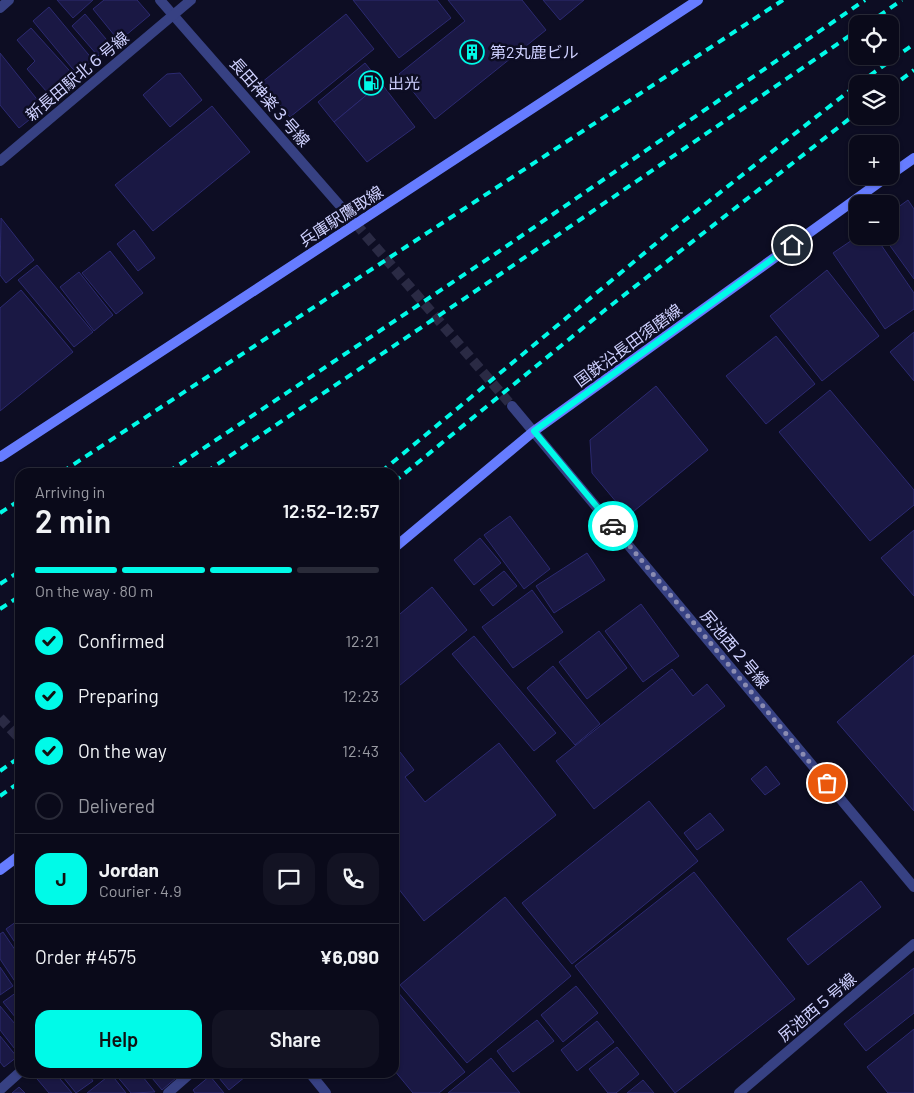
<!DOCTYPE html>
<html lang="en">
<head>
<meta charset="utf-8">
<style>
	body { margin:0; font-family:Barlow,"Noto Sans JP",sans-serif; background:#131323; color:#f1f3f6; height:100vh; display:flex; flex-direction:column; font-size:19px; white-space:nowrap }
	* { box-sizing:border-box; margin:0 }
	p { font-size:16px; color:#999aa2 }
	.icon { flex:none; width:28px; height:28px; fill:none; stroke:currentColor; stroke-width:2; stroke-linecap:round; stroke-linejoin:round }
	.map { position:relative; flex:1; overflow:hidden }
	.sheet { position:absolute; left:15px; top:468px; width:384px; height:610px; display:flex; flex-direction:column; background:#0a0a1a; border-radius:15px; box-shadow:0 1px 4px #0004,0 0 0 1px #2a2b39 }
	.sheet>* { flex:none }
	.tools { position:absolute; left:849px; top:15px; display:grid; gap:10px }
	.tools a { display:grid; place-items:center; width:50px; height:50px; border-radius:10px; background:#0a0a1a; box-shadow:0 1px 4px #0004,0 0 0 1px #2a2b39; font-size:25px }
	.pin { position:absolute; display:grid; place-items:center; width:42px; height:42px; color:#fff; margin:-21px; border:2px solid #fff; border-radius:50%; box-shadow:0 1px 5px #0007 }
	.courier { position:absolute; display:grid; place-items:center; width:50px; height:50px; margin:-25px; border:4px solid #00fae8; border-radius:50%; background:#fff; color:#222; box-shadow:0 1px 6px #0007 }
	.headline em { font-style:normal; font-weight:600 }
	.headline div { display:flex; flex-direction:column-reverse }
	.headline { display:flex; align-items:center; justify-content:space-between; height:85px; padding:0 20px }
	h1 { font-size:32px; font-weight:600; line-height:38px }
	.bar { display:grid; grid-template-columns:repeat(4,1fr); gap:8px 5px; align-content:center; height:60px; padding:0 20px }
	.bar i { height:6px; border-radius:4px; background:#2a2b39 }
	.bar .active { background:#00fae8 }
	.bar p { grid-column:span 4 }
	.line { display:flex; align-items:center; gap:12px; padding:0 20px; border-top:1px solid #2a2b39 }
	.line div { flex:1 }
	.round { display:grid; place-items:center; flex:none; width:52px; height:52px; border-radius:15px; background:#131323 }
	ol { padding:0 20px; list-style:none }
	li { display:flex; align-items:center; gap:15px; height:55px }
	li p { margin-inline-start:auto }
	li .icon { padding:5px; border-radius:50%; background:#00fae8; color:#111; stroke-width:4 }
	li:last-child { color:#999aa2 }
	li i { width:28px; height:28px; border:2px solid #2a2b39; border-radius:50% }
	.primary-button { display:flex; gap:10px; margin-top:auto; padding:10px 20px }
	.primary-button a { flex:1; height:58px; border-radius:15px; background:#00fae8; color:#111; font-size:20px; font-weight:600; line-height:58px; text-align:center }
	.primary-button a+a { background:#131323; color:#f1f3f6 }
	.map>svg:first-child { display:block }
	.building { fill:#1a1844; stroke:#2c2a71 }
	.lines { fill:none; stroke-linecap:round; stroke-linejoin:round }
	.street-tunnel { stroke:#2a2a44; stroke-width:10; stroke-dasharray:10 5; stroke-linecap:butt }
	.street { stroke:#374183; stroke-width:10 }
	.secondary { stroke:#667cff; stroke-width:10 }
	.rail { stroke:#00fae8; stroke-width:4; stroke-dasharray:8 6; stroke-linecap:butt }
	.done { stroke:#8b8cb2; stroke-width:5; stroke-dasharray:0 9 }
	.route { stroke:#00fae8; stroke-width:6 }
	.labels { text-anchor:middle; stroke-width:5; stroke-linejoin:round; paint-order:stroke }
	.poi-label { font-size:16px; fill:#cfd1ff; stroke:#0d0d23; text-anchor:start }
	.street-label { font-size:16px; fill:#cfd1ff; stroke:#0d0d23 }
</style>
</head>
<body>
<div class="map">
<svg width="914" height="1093" viewBox="0 0 914 1093">
	<rect width="100%" height="100%" fill="#0d0d23"/>
	<g class="building">
		<polygon points="57,0 93,0 73,18"/>
		<polygon points="104,0 137,0 150,15 119,41 93,9"/>
		<polygon points="353,0 437,0 451,18 399,58"/>
		<polygon points="448,0 522,0 546,30 435,119 399,74 465,21"/>
		<polygon points="543,0 584,0 560,20"/>
		<polygon points="49,7 93,60 77,74 33,21"/>
		<polygon points="85,14 111,45 98,56 72,26"/>
		<polygon points="346,14 374,49 290,117 261,83"/>
		<polygon points="31,28 77,79 53,99 27,69 35,61 17,40"/>
		<polygon points="0,53 44,108 19,128 0,105"/>
		<polygon points="365,63 381,83 334,122 318,102"/>
		<polygon points="180,73 202,100 170,127 143,95 167,74"/>
		<polygon points="381,83 415,127 367,162 334,122"/>
		<polygon points="212,106 250,152 153,231 115,185"/>
		<polygon points="908,200 914,209 914,279 883,236 890,236 890,213"/>
		<polygon points="1,218 34,260 6,283 0,275"/>
		<polygon points="134,230 155,258 138,271 117,244"/>
		<polygon points="858,236 875,236 914,293 914,309 885,329 833,253"/>
		<polygon points="110,251 143,293 116,314 82,273"/>
		<polygon points="37,265 93,332 74,347 18,280"/>
		<polygon points="827,270 879,336 822,381 770,316"/>
		<polygon points="79,272 113,315 94,331 60,287"/>
		<polygon points="21,290 73,352 0,411 0,308"/>
		<polygon points="914,332 914,381 890,352"/>
		<polygon points="776,336 815,384 766,424 726,376"/>
		<polygon points="656,386 708,450 628,516 592,473 590,440"/>
		<polygon points="830,390 914,490 914,505 870,541 779,432"/>
		<polygon points="510,516 550,569 524,589 484,535"/>
		<polygon points="914,530 914,596 881,558"/>
		<polygon points="480,538 501,563 474,585 454,560"/>
		<polygon points="587,553 605,580 554,613 536,586"/>
		<polygon points="504,571 517,586 493,606 480,590"/>
		<polygon points="432,587 467,630 394,690 394,619"/>
		<polygon points="532,590 563,632 513,668 482,627"/>
		<polygon points="641,604 679,656 643,682 605,631"/>
		<polygon points="599,631 627,668 587,699 559,662"/>
		<polygon points="474,636 556,733 534,751 452,654"/>
		<polygon points="914,655 914,811 837,722"/>
		<polygon points="553,666 600,724 575,745 527,688"/>
		<polygon points="672,669 693,696 707,684 725,706 594,809 556,761"/>
		<polygon points="499,743 556,815 424,921 394,883 394,757 400,752 414,770 405,777 425,802"/>
		<polygon points="766,766 780,784 765,795 751,779"/>
		<polygon points="649,801 698,861 572,964 522,903"/>
		<polygon points="710,813 724,830 697,850 684,833"/>
		<polygon points="694,872 795,999 675,1093 575,966"/>
		<polygon points="861,881 881,907 808,965 787,939"/>
		<polygon points="505,897 571,976 467,1063 400,985"/>
		<polygon points="20,919 20,950 6,929"/>
		<polygon points="3,932 20,957 20,981 16,983 0,959 0,934"/>
		<polygon points="0,967 13,986 0,995"/>
		<polygon points="914,968 914,1013 866,1051 844,1024"/>
		<polygon points="576,986 598,1013 563,1042 541,1015"/>
		<polygon points="397,991 465,1072 439,1093 413,1093 394,1070 394,994"/>
		<polygon points="17,992 20,996 20,1023 3,1002"/>
		<polygon points="0,1006 20,1030 20,1051 18,1053 0,1030"/>
		<polygon points="537,1020 554,1041 513,1072 497,1051"/>
		<polygon points="597,1021 614,1042 577,1071 561,1050"/>
		<polygon points="914,1029 914,1093 888,1093 867,1067"/>
		<polygon points="0,1036 17,1057 4,1067 0,1062"/>
		<polygon points="617,1047 639,1074 616,1093 608,1093 589,1069"/>
		<polygon points="491,1058 520,1093 448,1093"/>
		<polygon points="54,1072 72,1093 49,1093 32,1073"/>
		<polygon points="59,1072 87,1072 93,1081 76,1093"/>
		<polygon points="118,1072 139,1072 155,1092 131,1093 116,1075"/>
		<polygon points="147,1072 183,1072 162,1090"/>
		<polygon points="214,1072 251,1072 229,1090"/>
		<polygon points="111,1074 126,1093 87,1093"/>
		<polygon points="210,1076 224,1093 195,1093 193,1090"/>
		<polygon points="643,1080 654,1093 627,1093"/>
		<polygon points="19,1087 25,1093 12,1093"/>
	</g>
	<g class="lines">
		<g class="street-tunnel">
			<polyline points="356,224 512,406"/>
			<polyline points="0,718 20,739"/>
		</g>
		<g class="street">
			<polyline points="160,0 356,224"/>
			<polyline points="0,8 9,0"/>
			<polyline points="0,161 191,0"/>
			<polyline points="512,406 914,887"/>
			<polyline points="309,1072 326,1093"/>
			<polyline points="0,1090 20,1072"/>
			<polyline points="168,1093 192,1072"/>
			<polyline points="739,1093 914,944"/>
		</g>
		<g class="secondary">
			<polyline points="890,175 914,158"/>
			<polyline points="0,457 698,0"/>
			<polyline points="394,548 534,431 888,176"/>
			<polyline points="0,870 20,855"/>
		</g>
		<g class="rail">
			<polyline points="867,24 902,0"/>
			<polyline points="858,84 914,44"/>
			<polyline points="890,88 914,70"/>
			<polyline points="62,472 783,0"/>
			<polyline points="168,472 498,252 865,0"/>
			<polyline points="206,472 480,288 858,30"/>
			<polyline points="381,472 671,231 858,84"/>
			<polyline points="394,482 605,310 858,112"/>
			<polyline points="0,513 20,500"/>
			<polyline points="0,584 20,571"/>
			<polyline points="0,609 20,596"/>
			<polyline points="0,771 20,757"/>
			<polyline points="0,796 20,782"/>
		</g>
	</g>
	<g class="lines">
		<polyline class="done" points="613,526 827,783"/>
		<polyline class="route" points="613,526 534,431 792,245"/>
	</g>
	<defs>
		<g id="building-ring" transform="scale(1.25)"><circle r="9.5" fill="#0d0d23" stroke="#00fae8" stroke-width="1.5"/><path d="M-4-6H4V6H1V3H-1V6H-4ZM-2.5-4.3h1.7v1.8h-1.7ZM.8-4.3h1.7v1.8H.8ZM-2.5-1h1.7V.8h-1.7ZM.8-1h1.7V.8H.8Z" fill="#00fae8"/></g>
		<g id="fuel-ring" transform="scale(1.25)"><circle r="9.5" fill="#0d0d23" stroke="#00fae8" stroke-width="1.5"/><path d="M-5.5-6h7V0h2V4h1.3V-2.5L3-4.5l.8-.8L6-3V5H2.5V1h-1V6h-7ZM-4.2-4.7v3.2H.2V-4.7Z" fill="#00fae8"/></g>
	</defs>
	<g fill-rule="evenodd">
		<use href="#building-ring" x="472" y="52"/>
		<use href="#fuel-ring" x="371" y="83"/>
	</g>
	<g class="labels">
		<g class="poi-label">
			<text x="490" y="58">第2丸鹿ビル</text>
			<text x="388" y="89">出光</text>
		</g>
		<g class="street-label">
			<text transform="translate(77 76) rotate(-40)" y="6">新長田駅北６号線</text>
			<text transform="translate(270 102) rotate(49)" y="6">長田神楽３号線</text>
			<text transform="translate(341 216) rotate(-33)" y="6">兵庫駅鷹取線</text>
			<text transform="translate(628 345) rotate(-36)" y="6">国鉄沿長田須磨線</text>
			<text transform="translate(735 649) rotate(50)" y="6">尻池西２号線</text>
			<text transform="translate(817 1007) rotate(-40)" y="6">尻池西５号線</text>
		</g>
	</g>
</svg>
<div class="tools">
<a><svg class="icon" aria-label="locate" viewBox="0 0 24 24"><circle cx="12" cy="12" r="6"/><path d="M12 2v4M12 18v4M2 12h4M18 12h4"/></svg></a>
<a><svg class="icon" aria-label="layers" viewBox="0 0 24 24"><path d="M12 4l9 5-9 5-9-5zM3 14l9 5 9-5"/></svg></a>
<a>+</a>
<a>−</a>
</div>
<div class="pin" style="left:827px;top:783px;background:#ea580c"><svg class="icon" aria-label="bag" viewBox="0 0 24 24"><path d="M5 8h14l-1 12H6zM9 8a3 3 0 0 1 6 0"/></svg></div>
<div class="pin" style="left:792px;top:245px;background:#1f2937"><svg class="icon" aria-label="home" viewBox="0 0 24 24"><path d="M3 11l9-7 9 7M6 9v11h12V9"/></svg></div>
<div class="courier" style="left:613px;top:526px"><svg class="icon" aria-label="car" viewBox="0 0 24 24"><path d="M5 17H2v-5l4-1 3-4h7l3 4 3 1v5h-3M9 17h6M6 11h13"/><circle cx="7" cy="17" r="2"/><circle cx="17" cy="17" r="2"/></svg></div>
<section class="sheet">
<div class="headline"><div><h1>2 min</h1><p>Arriving in</p></div><em>12:52–12:57</em></div>
<div class="bar"><i class="active"></i><i class="active"></i><i class="active"></i><i></i><p>On the way · 80 m</p></div>
<ol>
<li><svg class="icon" aria-label="check" viewBox="0 0 24 24"><path d="M5 12l5 5 9-10"/></svg>Confirmed<p>12:21</p></li>
<li><svg class="icon" aria-label="check" viewBox="0 0 24 24"><path d="M5 12l5 5 9-10"/></svg>Preparing<p>12:23</p></li>
<li><svg class="icon" aria-label="check" viewBox="0 0 24 24"><path d="M5 12l5 5 9-10"/></svg>On the way<p>12:43</p></li>
<li><i></i>Delivered</li>
</ol>
<div class="line" style="height:90px"><b class="round" style="background:#00fae8;color:#111">J</b><div><b>Jordan</b><p>Courier · 4.9</p></div><a class="round"><svg class="icon" aria-label="chat" viewBox="0 0 24 24"><path d="M4 5h16v11H9l-5 4z"/></svg></a><a class="round"><svg class="icon" aria-label="phone" viewBox="0 0 24 24"><path d="M5 4h4l2 5-3 2q2 4 5 5l2-3 5 2v4C11 20 4 13 5 4z"/></svg></a></div>
<div class="line" style="height:65px"><div>Order #4575</div><b>¥6,090</b></div>
<div class="primary-button"><a>Help</a><a>Share</a></div>
</section>
</div>
</body>
</html>
